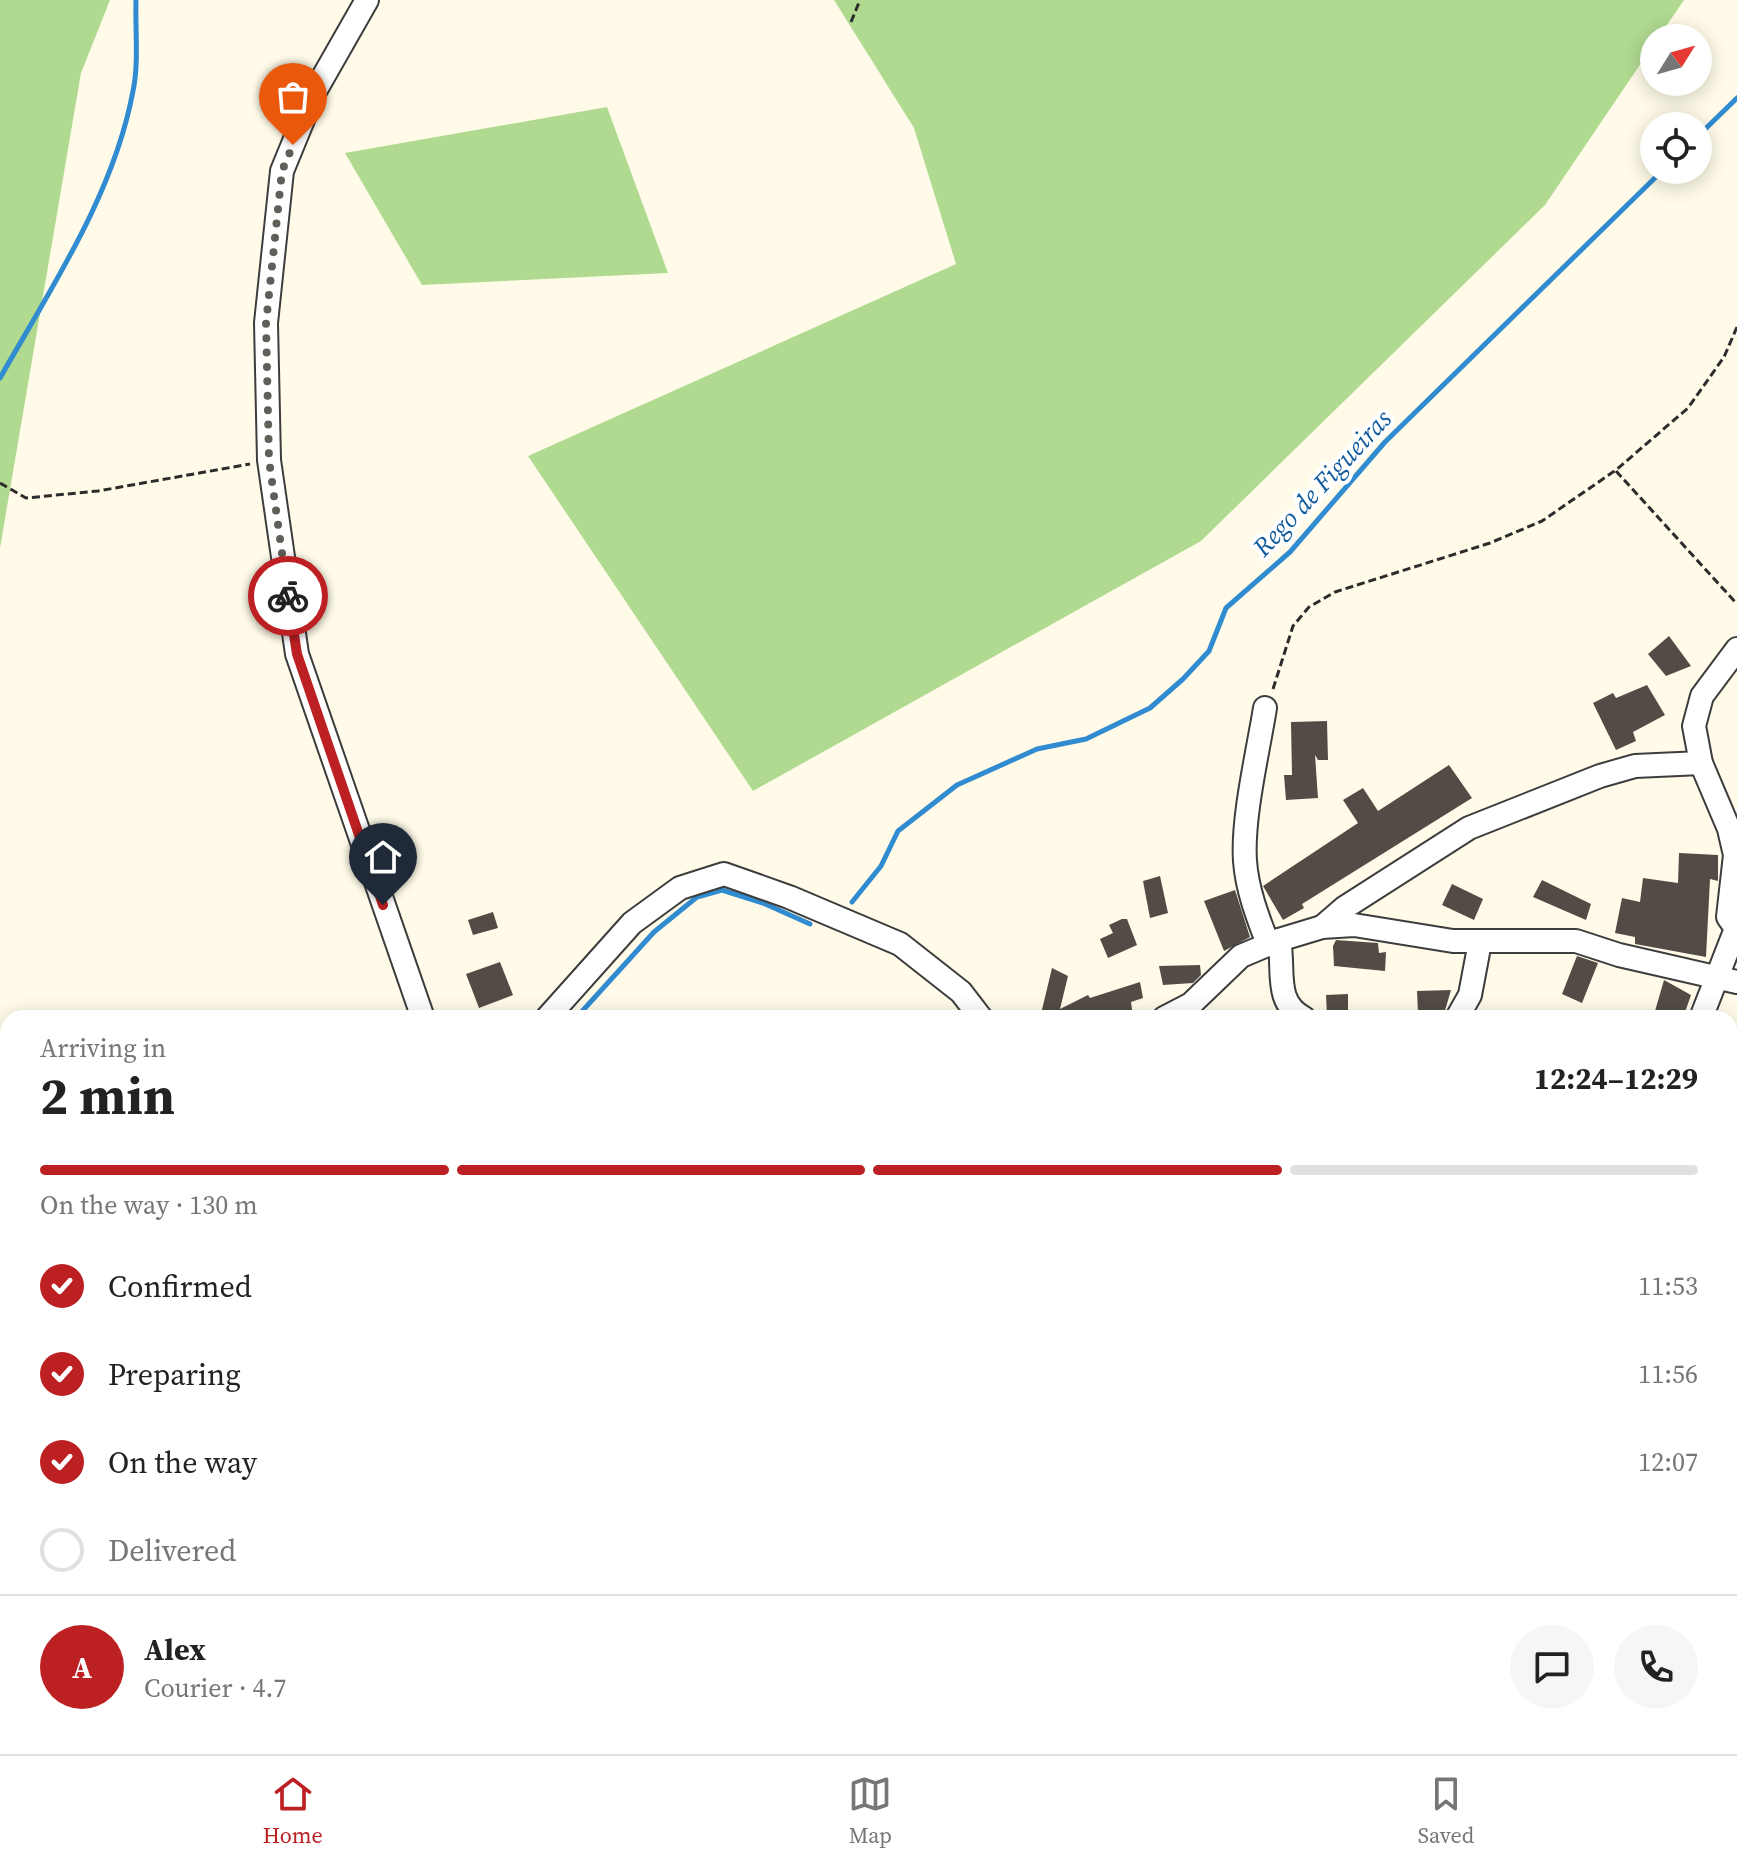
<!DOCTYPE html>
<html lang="en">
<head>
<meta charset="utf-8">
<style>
	body { margin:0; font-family:"Source Serif 4",serif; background:#f6f6f6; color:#222; height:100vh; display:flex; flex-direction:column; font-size:30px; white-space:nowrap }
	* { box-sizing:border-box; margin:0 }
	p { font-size:26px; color:#767676 }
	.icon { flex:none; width:44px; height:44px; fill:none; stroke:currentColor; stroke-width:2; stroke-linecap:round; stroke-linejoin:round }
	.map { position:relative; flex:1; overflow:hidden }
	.drawer { position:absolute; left:0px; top:1010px; width:1738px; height:744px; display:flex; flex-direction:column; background:#fff; border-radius:24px 24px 0 0; box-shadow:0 4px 20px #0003 }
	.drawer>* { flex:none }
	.needle { width:52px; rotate:53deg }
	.buttons { position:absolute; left:1640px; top:24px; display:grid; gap:16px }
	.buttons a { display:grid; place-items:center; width:72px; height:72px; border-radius:50%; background:#fff; box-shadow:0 4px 20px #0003; font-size:40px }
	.pin { position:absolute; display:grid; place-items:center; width:68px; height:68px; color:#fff; margin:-82px -34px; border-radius:50% 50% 50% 0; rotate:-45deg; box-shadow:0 0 8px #0007 }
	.pin .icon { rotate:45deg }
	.courier { position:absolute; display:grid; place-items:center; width:80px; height:80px; margin:-40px; border:6px solid #bd2022; border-radius:50%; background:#fff; color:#222; box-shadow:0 2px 10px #0007 }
	.summary em { font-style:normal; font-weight:700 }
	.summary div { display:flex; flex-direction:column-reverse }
	.summary { display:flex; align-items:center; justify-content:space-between; height:136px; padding:0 40px }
	h1 { font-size:52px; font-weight:700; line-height:60px }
	.bar { display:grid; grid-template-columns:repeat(4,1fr); gap:12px 8px; align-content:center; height:96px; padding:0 40px }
	.bar i { height:10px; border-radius:6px; background:#e0e0e0 }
	.bar .on { background:#bd2022 }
	.bar p { grid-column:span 4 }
	.line { display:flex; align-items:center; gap:20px; padding:0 40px; border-top:2px solid #e0e0e0 }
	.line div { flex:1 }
	.round { display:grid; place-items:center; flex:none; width:84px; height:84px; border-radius:42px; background:#f6f6f6 }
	ol { padding:0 40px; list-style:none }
	li { display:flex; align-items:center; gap:24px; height:88px }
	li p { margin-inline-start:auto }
	li .icon { padding:8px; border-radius:50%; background:#bd2022; color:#fff; stroke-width:4 }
	li:last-child { color:#767676 }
	li i { width:44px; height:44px; border:4px solid #e0e0e0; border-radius:50% }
	.menu { display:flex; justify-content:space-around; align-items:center; height:112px; border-top:2px solid #e0e0e0; background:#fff; font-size:22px; color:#767676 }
	.menu a { display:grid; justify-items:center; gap:4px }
	.menu .on { color:#bd2022 }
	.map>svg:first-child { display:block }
	.forest { fill:#afda90 }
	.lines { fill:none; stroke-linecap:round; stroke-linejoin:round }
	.stream { stroke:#308bd1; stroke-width:5 }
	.building { fill:#534c46 }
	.minor-casing { stroke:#3d3d3d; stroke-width:26 }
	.path { stroke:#2c2c2c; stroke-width:3; stroke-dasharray:8 4; stroke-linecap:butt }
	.minor { stroke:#fff; stroke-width:22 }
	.done { stroke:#605e58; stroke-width:8; stroke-dasharray:0 14.4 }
	.route { stroke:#bd2022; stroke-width:10 }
	.labels { text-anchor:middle; stroke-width:8; stroke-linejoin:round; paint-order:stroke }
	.water-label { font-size:26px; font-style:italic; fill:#125c9e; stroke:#fff }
</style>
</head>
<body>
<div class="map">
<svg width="1737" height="1754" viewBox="0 0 1737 1754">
	<rect width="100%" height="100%" fill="#fffbe8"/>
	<g class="forest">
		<polygon points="0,0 110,0 81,73 0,548"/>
		<polygon points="834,0 1684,0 1658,38 1654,38 1654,44 1545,205 1201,541 753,791 528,456 956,264 914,128"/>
		<polygon points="607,107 668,273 422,285 345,153"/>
		<polygon points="0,1071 8,1075 8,1746 227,1746 218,1754 0,1754"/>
	</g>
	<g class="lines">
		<g class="stream">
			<polyline points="1698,136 1737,98"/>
			<path d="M0 378C51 288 114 194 133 91 139 63 135 29 136 0"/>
			<polyline points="852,902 881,866 898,831 957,785 1037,749 1086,739 1150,708 1183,679 1209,651 1226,608 1290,552 1385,442 1663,170"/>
			<polyline points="576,1018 654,932 697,897 722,890 763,903 810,924"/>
			<polyline points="692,1746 693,1754"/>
		</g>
	</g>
	<g class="building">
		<polygon points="1669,636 1691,666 1666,676 1648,654"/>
		<polygon points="1647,685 1665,715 1633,732 1636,741 1616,750 1593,703 1613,693 1616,698"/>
		<polygon points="1327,721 1328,760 1318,760 1315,755 1318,798 1286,800 1284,775 1292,775 1291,722"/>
		<polygon points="1449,765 1472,798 1302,904 1304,908 1283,920 1263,886 1358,823 1343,800 1363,788 1378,811"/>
		<polygon points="1679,853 1718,855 1718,881 1710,879 1706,957 1635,944 1635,937 1615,933 1622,898 1640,902 1643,878 1678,883"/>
		<polygon points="1160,876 1168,913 1150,918 1143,881"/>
		<polygon points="1542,880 1591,904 1586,920 1533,897"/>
		<polygon points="1452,884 1483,899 1474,920 1442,905"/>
		<polygon points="1235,890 1250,937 1224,951 1204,901"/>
		<polygon points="493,912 498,928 473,935 468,920"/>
		<polygon points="1122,919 1127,919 1137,945 1108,958 1100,939 1113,933 1109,925"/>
		<polygon points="1336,940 1378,943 1379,953 1386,952 1385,971 1334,966 1333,946"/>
		<polygon points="1577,956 1598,963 1582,1003 1562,994"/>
		<polygon points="500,962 513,995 479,1008 466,974"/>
		<polygon points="1200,965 1201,975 1193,983 1163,985 1159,966"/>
		<polygon points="1052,968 1068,976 1060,1009 1088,995 1090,998 1140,982 1143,998 1131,1002 1133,1018 1040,1018"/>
		<polygon points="1664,980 1691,995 1683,1018 1653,1018"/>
		<polygon points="1451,990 1444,1014 1418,1013 1417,991"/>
		<polygon points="1348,994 1348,1016 1327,1016 1326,995"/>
	</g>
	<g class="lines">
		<g class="minor-casing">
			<g id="minor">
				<polyline points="367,0 314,93 282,171 266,323 269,460 297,654 423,1018"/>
				<path d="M1265 708C1258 752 1242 818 1245 861 1247 890 1258 918 1268 944"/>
				<polyline points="1322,927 1344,908 1469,828 1600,776 1635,766 1701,763"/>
				<polyline points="1736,928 1728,917 1735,855 1729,829 1701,763 1694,726 1702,696 1737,649"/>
				<path d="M1279 940C1285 969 1273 1002 1304 1018"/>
				<polyline points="547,1018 632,923 680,888 724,874 789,897 900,944 961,992 981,1018"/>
				<polyline points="1164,1018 1191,1004 1241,956 1279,940 1322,927 1354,925 1453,941 1576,941 1619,955 1737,982"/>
				<polyline points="1457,1018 1470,995 1480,942"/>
				<polyline points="1701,1018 1737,926"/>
				<polyline points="1730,1403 1737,1408"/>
				<polyline points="1327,1746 1344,1754"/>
				<polyline points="815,1754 825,1746"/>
				<polyline points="1447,1754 1454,1746"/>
			</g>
		</g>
		<g class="path">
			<polyline points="851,22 860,0"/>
			<polyline points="1616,471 1737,604"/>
			<polyline points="0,483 26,498 98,491 250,464"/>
			<polyline points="1273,689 1293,626 1309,607 1335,592 1490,543 1542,521 1616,470 1688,408 1724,357 1737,327"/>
		</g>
		<use href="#minor" class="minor"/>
	</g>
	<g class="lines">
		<polyline class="done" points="288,596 269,460 266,323 282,171 293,145"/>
		<polyline class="route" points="288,596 297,654 383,905"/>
	</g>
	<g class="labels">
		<g class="water-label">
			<text transform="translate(1322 483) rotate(-47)" y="9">Rego de Figueiras</text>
		</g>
	</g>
</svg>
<div class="buttons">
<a><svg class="needle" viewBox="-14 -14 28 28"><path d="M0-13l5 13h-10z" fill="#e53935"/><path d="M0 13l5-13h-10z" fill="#767676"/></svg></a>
<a><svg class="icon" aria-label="locate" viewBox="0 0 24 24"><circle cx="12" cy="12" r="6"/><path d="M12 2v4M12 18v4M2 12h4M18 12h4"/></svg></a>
</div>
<div class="pin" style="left:293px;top:145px;background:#ea580c"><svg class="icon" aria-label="bag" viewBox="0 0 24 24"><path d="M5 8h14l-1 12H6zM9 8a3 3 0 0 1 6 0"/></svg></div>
<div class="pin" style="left:383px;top:905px;background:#1f2937"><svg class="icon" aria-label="home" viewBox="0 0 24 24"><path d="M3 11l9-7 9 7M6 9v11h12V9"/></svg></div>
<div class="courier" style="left:288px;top:596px"><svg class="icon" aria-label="bike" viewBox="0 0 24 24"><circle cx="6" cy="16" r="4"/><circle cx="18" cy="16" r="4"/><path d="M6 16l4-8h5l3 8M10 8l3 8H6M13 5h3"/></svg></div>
<section class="drawer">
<div class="summary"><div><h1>2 min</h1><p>Arriving in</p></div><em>12:24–12:29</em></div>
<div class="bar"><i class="on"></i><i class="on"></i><i class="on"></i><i></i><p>On the way · 130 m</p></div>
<ol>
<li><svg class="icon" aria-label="check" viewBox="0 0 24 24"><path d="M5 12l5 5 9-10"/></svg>Confirmed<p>11:53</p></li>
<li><svg class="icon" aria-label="check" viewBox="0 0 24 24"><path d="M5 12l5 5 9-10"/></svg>Preparing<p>11:56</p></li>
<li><svg class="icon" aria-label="check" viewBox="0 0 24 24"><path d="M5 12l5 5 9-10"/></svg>On the way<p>12:07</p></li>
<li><i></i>Delivered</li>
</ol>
<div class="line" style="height:144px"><b class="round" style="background:#bd2022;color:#fff">A</b><div><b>Alex</b><p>Courier · 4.7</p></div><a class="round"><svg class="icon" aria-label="chat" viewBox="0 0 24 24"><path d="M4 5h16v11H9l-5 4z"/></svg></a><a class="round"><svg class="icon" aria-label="phone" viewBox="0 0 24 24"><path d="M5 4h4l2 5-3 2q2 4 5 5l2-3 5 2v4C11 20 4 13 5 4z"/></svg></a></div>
</section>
</div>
<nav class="menu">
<a class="on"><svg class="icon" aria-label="home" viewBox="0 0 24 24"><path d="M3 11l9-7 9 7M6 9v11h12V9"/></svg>Home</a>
<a><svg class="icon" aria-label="map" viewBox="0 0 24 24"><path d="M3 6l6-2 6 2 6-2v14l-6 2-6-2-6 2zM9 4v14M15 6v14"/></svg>Map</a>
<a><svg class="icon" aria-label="saved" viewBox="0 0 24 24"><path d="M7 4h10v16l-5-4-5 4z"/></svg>Saved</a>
</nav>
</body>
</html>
